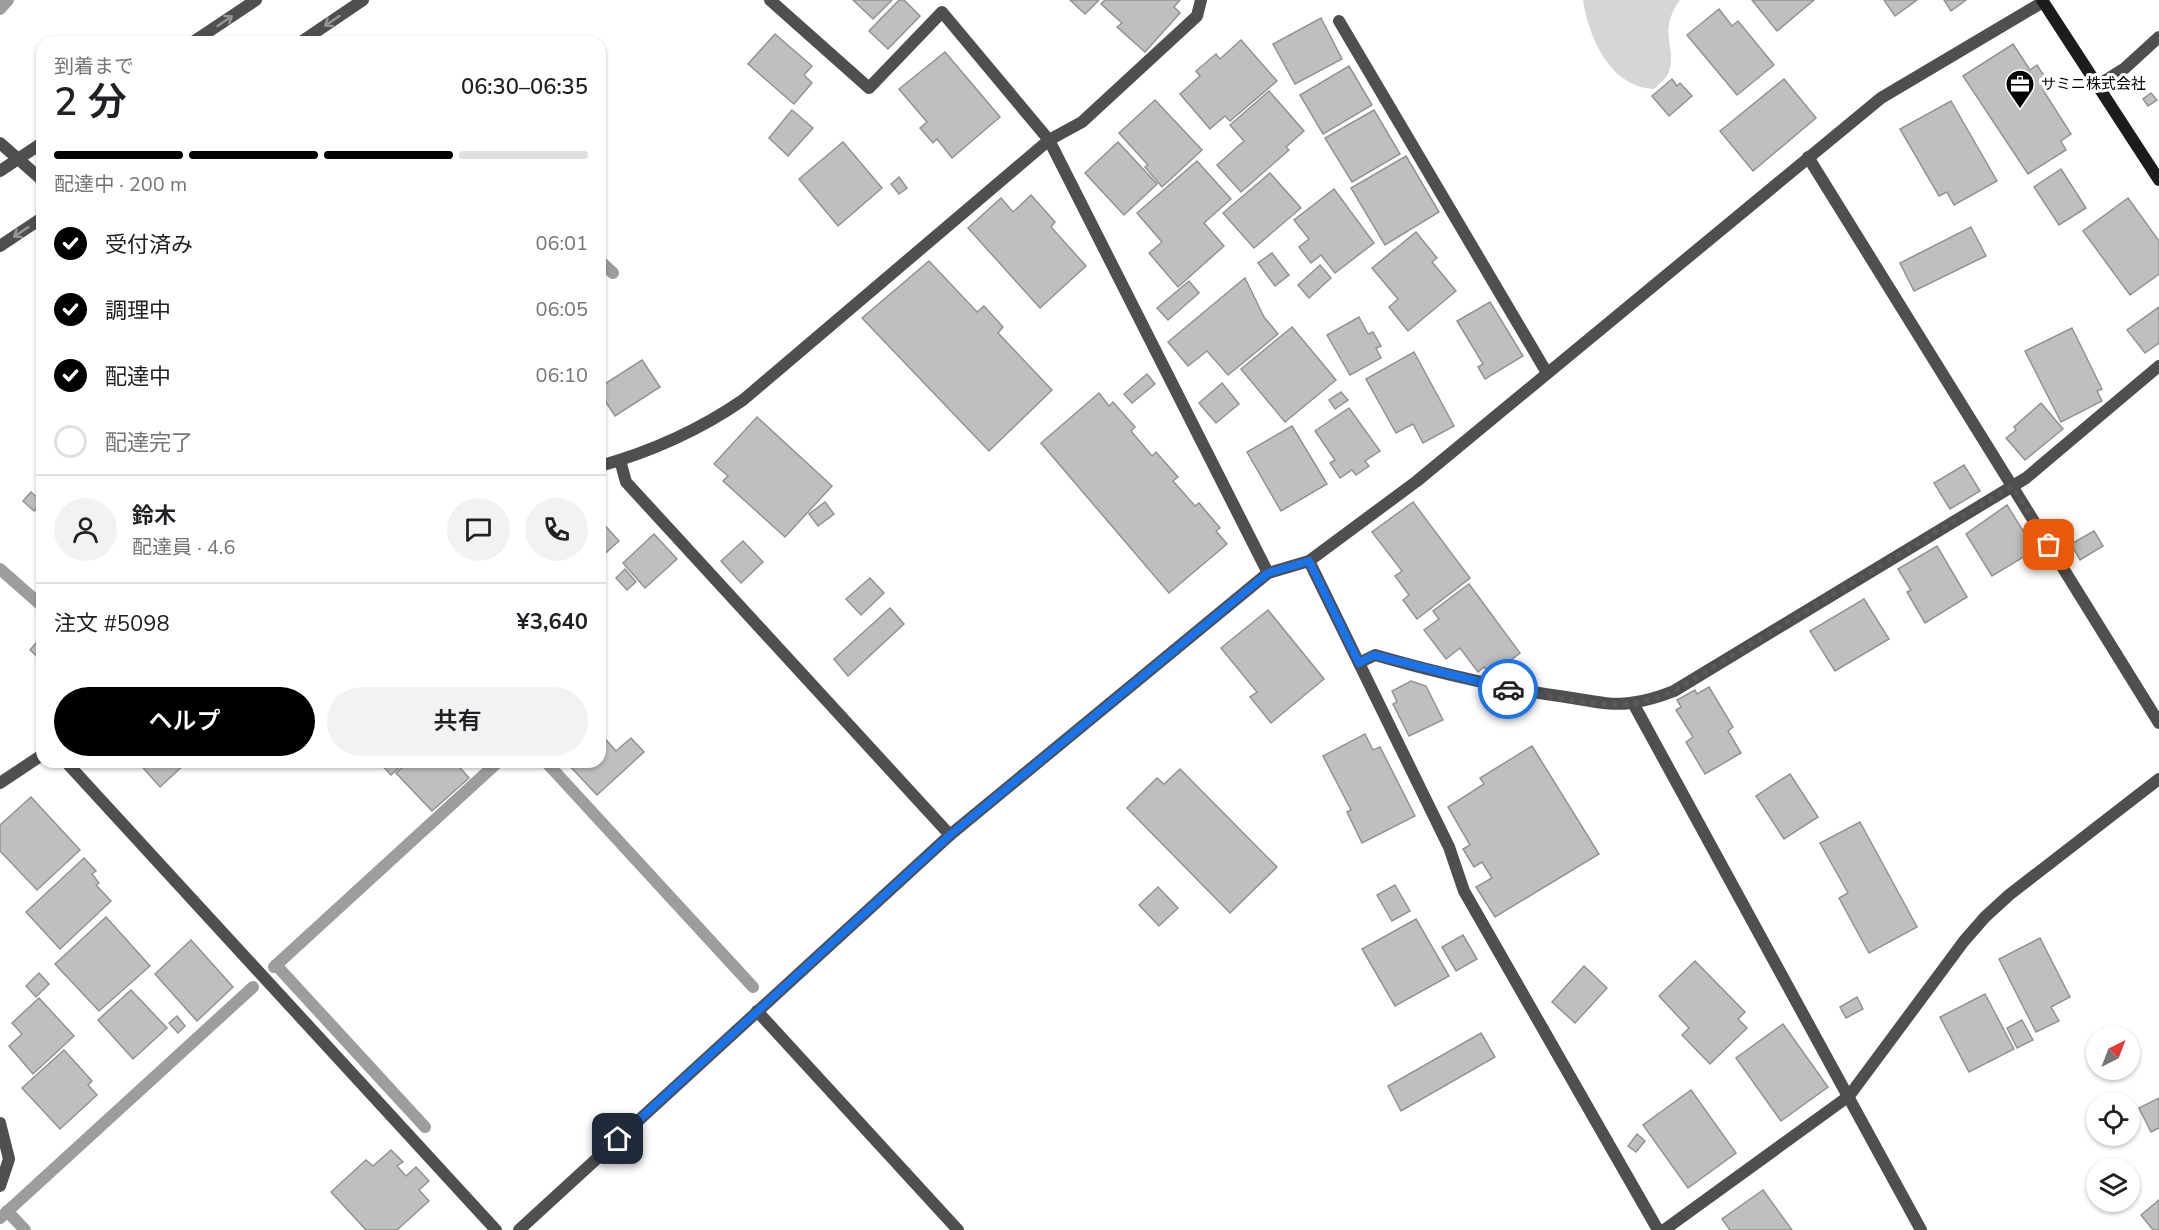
<!DOCTYPE html>
<html lang="ja">
<head>
<meta charset="utf-8">
<style>
	body { margin:0; font-family:"Nunito Sans","Noto Sans JP",sans-serif; background:#f2f2f2; color:#202124; height:100vh; display:flex; flex-direction:column; font-size:22px; white-space:nowrap }
	* { box-sizing:border-box; margin:0 }
	p { font-size:20px; color:#757577 }
	.icon { flex:none; width:33px; height:33px; fill:none; stroke:currentColor; stroke-width:2; stroke-linecap:round; stroke-linejoin:round }
	.map { position:relative; flex:1; overflow:hidden }
	.details { position:absolute; left:36px; top:36px; width:570px; height:732px; display:flex; flex-direction:column; background:#fff; border-radius:18px; box-shadow:0 2px 4px #0004 }
	.details>* { flex:none }
	.needle { width:39px; rotate:42deg }
	.fabs { position:absolute; left:2086px; top:1026px; display:grid; gap:12px }
	.fabs a { display:grid; place-items:center; width:54px; height:54px; border-radius:50%; background:#fff; box-shadow:0 2px 4px #0004; font-size:30px }
	.pin { position:absolute; display:grid; place-items:center; width:51px; height:51px; color:#fff; margin:-26px; border-radius:12px; box-shadow:0 3px 9px #0006 }
	.courier { position:absolute; display:grid; place-items:center; width:60px; height:60px; margin:-30px; border:4px solid #1a73e8; border-radius:50%; background:#fff; color:#222; box-shadow:0 2px 8px #0007 }
	.summary em { font-style:normal; font-weight:600 }
	.summary div { display:flex; flex-direction:column-reverse }
	.summary { display:flex; align-items:center; justify-content:space-between; height:102px; padding:0 18px }
	h1 { font-size:39px; font-weight:600; line-height:45px }
	.bar { display:grid; grid-template-columns:repeat(4,1fr); gap:9px 6px; align-content:center; height:72px; padding:0 18px }
	.bar i { height:8px; border-radius:4px; background:#e0e0e0 }
	.bar .current { background:#000 }
	.bar p { grid-column:span 4 }
	.line { display:flex; align-items:center; gap:15px; padding:0 18px; border-top:2px solid #e0e0e0 }
	.line div { flex:1 }
	.round { display:grid; place-items:center; flex:none; width:63px; height:63px; border-radius:32px; background:#f2f2f2 }
	ol { padding:0 18px; list-style:none }
	li { display:flex; align-items:center; gap:18px; height:66px }
	li p { margin-inline-start:auto }
	li .icon { padding:6px; border-radius:50%; background:#000; color:#fff; stroke-width:4 }
	li:last-child { color:#757577 }
	li i { width:33px; height:33px; border:3px solid #e0e0e0; border-radius:50% }
	.primary-button { display:flex; gap:12px; margin-top:auto; padding:12px 18px }
	.primary-button a { flex:1; height:69px; border-radius:36px; background:#000; color:#fff; font-size:24px; font-weight:600; line-height:69px; text-align:center }
	.primary-button a+a { background:#f2f2f2; color:#202124 }
	.map>svg:first-child { display:block }
	.green { fill:#d6d6d6 }
	.lines { fill:none; stroke-linecap:round; stroke-linejoin:round }
	.stream { stroke:#9d9d9d; stroke-width:12 }
	.building { fill:#bfbfbf; stroke:#939393; stroke-width:1.5 }
	.minor { stroke:#4f4f4f; stroke-width:12 }
	.tertiary { stroke:#4f4f4f; stroke-width:12 }
	.secondary { stroke:#1c1c1c; stroke-width:12 }
	.oneway { stroke:#959595 }
	.done { stroke:#595959; stroke-width:6; stroke-dasharray:0 10.8 }
	.route { stroke:#1a73e8; stroke-width:8 }
	.labels { text-anchor:middle; stroke-width:6; stroke-linejoin:round; paint-order:stroke }
	.poi-label { font-size:15px; fill:#000; stroke:#fff; text-anchor:start }
</style>
</head>
<body>
<div class="map">
<svg width="2159" height="1230" viewBox="0 0 2159 1230">
	<rect width="100%" height="100%" fill="#fff"/>
	<path class="green" d="M1583 0H1680C1656 32 1679 50 1668 74 1665 80 1658 85 1654 89 1610 87 1589 38 1583 0Z"/>
	<g class="lines">
		<g class="stream">
			<polyline points="0,9 8,0"/>
			<polyline points="600,261 613,273"/>
			<polyline points="0,569 42,606"/>
			<polyline points="546,762 753,987"/>
			<polyline points="276,965 425,1127"/>
			<polyline points="274,967 498,762"/>
			<polyline points="7,1211 25,1230"/>
			<polyline points="0,1218 253,987"/>
		</g>
	</g>
	<g class="building">
		<polygon points="853,0 892,0 873,19"/>
		<polygon points="899,0 904,0 920,16 888,49 869,31"/>
		<polygon points="1070,0 1099,0 1085,14"/>
		<polygon points="1105,0 1180,0 1174,7 1180,13 1145,52 1117,27 1122,23 1101,4"/>
		<polygon points="1752,0 1814,0 1777,31"/>
		<polygon points="1884,0 1917,0 1895,16"/>
		<polygon points="1944,0 1966,0 1951,11"/>
		<polygon points="1719,9 1732,26 1738,21 1774,65 1737,95 1687,35"/>
		<polygon points="1321,18 1342,59 1295,84 1273,44"/>
		<polygon points="775,34 812,66 804,75 812,83 794,104 748,64"/>
		<polygon points="1241,40 1277,81 1230,121 1225,116 1210,129 1180,94 1200,76 1196,71 1216,54 1220,59"/>
		<polygon points="2013,44 2030,70 2037,65 2050,85 2043,90 2071,134 2061,141 2066,150 2028,174 1963,76"/>
		<polygon points="945,52 1000,117 952,158 937,139 933,143 920,128 927,122 899,89"/>
		<polygon points="1349,66 1372,105 1323,134 1300,95"/>
		<polygon points="1672,79 1677,86 1680,83 1692,96 1669,116 1652,96"/>
		<polygon points="1784,79 1816,118 1753,171 1720,131"/>
		<polygon points="1269,91 1304,131 1286,147 1289,150 1241,192 1217,165 1244,141 1230,125"/>
		<polygon points="2151,93 2157,100 2148,106 2143,99"/>
		<polygon points="1155,100 1202,150 1162,187 1145,167 1148,165 1119,133"/>
		<polygon points="1951,101 1997,181 1954,205 1947,192 1939,196 1900,129"/>
		<polygon points="792,110 813,128 788,156 769,138"/>
		<polygon points="1374,110 1400,154 1352,182 1325,138"/>
		<polygon points="843,142 882,188 838,226 799,179"/>
		<polygon points="1118,142 1157,184 1124,215 1085,173"/>
		<polygon points="1406,156 1439,212 1385,245 1351,188"/>
		<polygon points="1197,161 1231,199 1204,223 1224,246 1178,287 1149,253 1162,242 1137,213"/>
		<polygon points="2061,169 2086,208 2059,225 2034,187"/>
		<polygon points="1270,173 1301,208 1254,248 1223,213"/>
		<polygon points="899,177 907,188 899,194 891,184"/>
		<polygon points="1334,189 1374,243 1335,273 1321,255 1311,263 1299,247 1309,239 1294,220"/>
		<polygon points="1031,195 1055,222 1051,227 1086,266 1040,308 968,228 1001,198 1013,212"/>
		<polygon points="2128,198 2159,241 2159,274 2130,295 2083,231"/>
		<polygon points="1971,227 1986,256 1914,291 1900,263"/>
		<polygon points="1416,232 1437,258 1432,262 1456,291 1408,331 1389,307 1398,299 1372,268"/>
		<polygon points="1272,253 1289,275 1275,286 1258,263"/>
		<polygon points="929,261 977,312 984,306 1003,327 998,333 1052,390 989,451 862,318"/>
		<polygon points="1320,265 1331,278 1309,298 1298,285"/>
		<polygon points="1245,278 1264,317 1278,334 1228,375 1207,351 1188,366 1168,342"/>
		<polygon points="1189,281 1199,293 1168,320 1157,308"/>
		<polygon points="1490,302 1523,356 1485,379 1478,367 1483,364 1457,321"/>
		<polygon points="2159,307 2159,343 2145,353 2127,330"/>
		<polygon points="1359,317 1368,334 1373,332 1381,346 1376,348 1381,358 1350,375 1327,335"/>
		<polygon points="1292,327 1336,380 1285,422 1241,369"/>
		<polygon points="2072,328 2102,389 2097,391 2102,401 2061,422 2025,351"/>
		<polygon points="1414,352 1454,426 1423,443 1413,424 1396,433 1366,379"/>
		<polygon points="642,360 660,387 615,416 600,393 600,387"/>
		<polygon points="1147,374 1155,384 1132,403 1124,394"/>
		<polygon points="1222,383 1239,404 1216,423 1199,403"/>
		<polygon points="1341,392 1348,400 1335,409 1329,400"/>
		<polygon points="1099,393 1109,406 1113,402 1135,427 1131,431 1152,456 1156,452 1178,477 1173,481 1195,506 1199,503 1220,528 1216,531 1227,544 1169,593 1041,443"/>
		<polygon points="2041,403 2063,429 2025,460 2006,438 2016,430 2014,427"/>
		<polygon points="1349,408 1380,451 1365,461 1369,466 1356,475 1352,470 1340,478 1330,463 1335,460 1315,431"/>
		<polygon points="757,417 832,486 785,537 723,481 728,476 714,464"/>
		<polygon points="1292,426 1327,484 1281,511 1247,452"/>
		<polygon points="1964,465 1980,491 1950,509 1934,483"/>
		<polygon points="31,492 42,502 34,511 23,501"/>
		<polygon points="825,502 834,514 818,526 809,514"/>
		<polygon points="1413,502 1470,578 1417,619 1403,600 1409,595 1395,576 1402,571 1372,532"/>
		<polygon points="2007,505 2035,550 1992,576 1966,534"/>
		<polygon points="600,520 619,541 600,558"/>
		<polygon points="2094,531 2103,546 2080,560 2071,544"/>
		<polygon points="654,534 677,559 645,588 623,563"/>
		<polygon points="743,541 763,562 741,583 721,561"/>
		<polygon points="1937,546 1967,597 1925,623 1907,592 1911,590 1898,569"/>
		<polygon points="625,569 636,582 627,590 616,578"/>
		<polygon points="870,578 884,593 861,615 846,599"/>
		<polygon points="1469,584 1520,653 1491,675 1484,667 1478,672 1460,648 1446,659 1424,630 1439,619 1433,611"/>
		<polygon points="1864,599 1889,639 1835,671 1810,631"/>
		<polygon points="890,608 904,624 848,676 834,659"/>
		<polygon points="1268,610 1324,679 1271,723 1250,697 1257,692 1221,648"/>
		<polygon points="42,636 42,661 30,650"/>
		<polygon points="1411,681 1426,686 1443,720 1409,736 1393,704 1397,702 1392,691"/>
		<polygon points="1709,687 1733,727 1728,731 1741,753 1705,774 1686,742 1693,737 1676,710 1681,707 1677,700 1695,690 1697,694"/>
		<polygon points="600,733 616,751 631,738 644,752 597,795 566,762 600,762"/>
		<polygon points="1365,734 1373,750 1380,747 1415,816 1362,843 1347,812 1351,810 1323,756"/>
		<polygon points="1532,746 1599,854 1495,917 1476,887 1492,878 1482,862 1474,867 1463,849 1470,845 1448,807 1484,784 1480,778"/>
		<polygon points="138,762 187,762 160,787"/>
		<polygon points="379,762 405,762 391,775"/>
		<polygon points="408,762 455,762 469,778 432,811 396,773"/>
		<polygon points="1180,769 1277,867 1230,913 1127,808 1157,778 1164,784"/>
		<polygon points="1790,774 1818,817 1784,839 1756,796"/>
		<polygon points="31,797 80,850 37,890 0,851 0,825"/>
		<polygon points="1860,822 1917,927 1869,953 1839,898 1848,893 1820,843"/>
		<polygon points="84,858 96,871 92,874 99,883 96,885 111,901 60,949 26,912"/>
		<polygon points="1395,885 1410,911 1392,921 1377,895"/>
		<polygon points="1158,887 1178,908 1159,926 1139,905"/>
		<polygon points="106,917 150,966 99,1011 55,964"/>
		<polygon points="1416,919 1449,976 1395,1006 1362,949"/>
		<polygon points="1463,935 1477,959 1456,971 1442,947"/>
		<polygon points="2040,938 2070,997 2051,1007 2059,1021 2036,1032 1999,959"/>
		<polygon points="191,940 233,987 197,1021 155,974"/>
		<polygon points="1695,961 1745,1012 1738,1019 1747,1028 1710,1064 1682,1035 1689,1028 1659,996"/>
		<polygon points="1584,966 1607,988 1575,1023 1552,1002"/>
		<polygon points="39,973 49,984 36,997 26,986"/>
		<polygon points="131,990 167,1028 133,1059 98,1020"/>
		<polygon points="1985,994 2014,1049 1969,1072 1940,1017"/>
		<polygon points="1857,997 1863,1009 1846,1018 1840,1007"/>
		<polygon points="39,998 74,1036 33,1074 9,1046 22,1034 12,1023"/>
		<polygon points="177,1016 185,1026 178,1033 169,1023"/>
		<polygon points="2022,1020 2033,1040 2017,1048 2007,1028"/>
		<polygon points="1783,1024 1828,1087 1781,1121 1736,1058"/>
		<polygon points="1481,1033 1495,1057 1401,1111 1388,1086"/>
		<polygon points="64,1050 92,1081 88,1085 97,1095 60,1129 22,1088"/>
		<polygon points="1691,1090 1736,1153 1688,1188 1643,1125"/>
		<polygon points="2159,1098 2159,1128 2151,1132 2139,1108"/>
		<polygon points="1637,1134 1645,1141 1636,1152 1628,1146"/>
		<polygon points="391,1150 403,1162 397,1166 406,1176 416,1167 429,1181 419,1190 429,1201 397,1230 366,1230 331,1192 366,1160 373,1166"/>
		<polygon points="1763,1190 1792,1230 1730,1230 1722,1219"/>
		<polygon points="2159,1200 2159,1230 2153,1230 2141,1215"/>
	</g>
	<g class="lines">
		<g class="minor">
			<polyline points="770,0 869,88 942,12 1049,140 1268,573"/>
			<polyline points="1339,21 1547,373"/>
			<polyline points="0,143 42,180"/>
			<polyline points="1808,157 2159,723"/>
			<polyline points="620,460 626,482 950,835"/>
			<path d="M600 466C653 451 698 431 743 400L1049 140 1082 122 1197 16 1201 0"/>
			<polyline points="1309,561 1449,847 1464,891 1658,1230"/>
			<path d="M1359 663 1375 655C1438 673 1501 688 1566 697 1587 700 1610 706 1630 703 1646 701 1659 697 1674 691L2026 478 2159 366"/>
			<polyline points="1633,703 1921,1230"/>
			<polyline points="66,762 496,1230"/>
			<polyline points="0,783 42,755"/>
			<polyline points="757,1011 958,1230"/>
			<polyline points="0,1123 9,1159 0,1186"/>
			<polyline points="519,1230 950,835 1268,573 1309,561 1417,481 1881,98 2043,2"/>
			<polyline points="1664,1230 1849,1096 1964,941 1985,917 2009,895 2159,779"/>
		</g>
		<g class="tertiary">
			<polyline points="193,42 256,0"/>
			<polyline points="301,42 363,0"/>
			<polyline points="2098,85 2125,68 2159,37"/>
			<polyline points="0,171 42,143"/>
			<polyline points="0,246 42,218"/>
		</g>
		<polyline class="secondary" points="2042,0 2159,180"/>
	</g>
	<defs><path id="oneway-shaft" d="M-6 0H5M1.5-3L5.5 0L1.5 3" fill="none" stroke-width="1.6" stroke-linecap="round" stroke-linejoin="round" transform="scale(1.5)"/></defs>
	<g class="oneway">
		<use href="#oneway-shaft" transform="translate(225 21) rotate(-34)"/>
		<use href="#oneway-shaft" transform="translate(332 21) rotate(146)"/>
		<use href="#oneway-shaft" transform="translate(21 232) rotate(146)"/>
	</g>
	<g class="lines">
		<path class="done" d="M1508 689C1542 694 1595 707 1629 704 1645 702 1659 697 1674 691L2012 486 2049 545"/>
		<polyline class="route" points="618,1139 950,835 1268,573 1309,561 1359,663 1374,655 1508,689"/>
	</g>
	<defs>
		<g id="office-pin" transform="scale(1.5)"><path d="M0 17L-7.5 6A9.5 9.5 0 1 1 7.5 6Z" fill="#000" stroke="#fff"/><path d="M-6-3h4V-5.5h4V-3h4V5H-6ZM-1-4.5V-3h2v-1.5ZM-6 0V1H6V0Z" fill="#fff"/></g>
	</defs>
	<g fill-rule="evenodd">
		<use href="#office-pin" x="2020" y="84"/>
	</g>
	<g class="labels">
		<g class="poi-label">
			<text x="2041" y="89">サミニ株式会社</text>
		</g>
	</g>
</svg>
<div class="fabs">
<a><svg class="needle" viewBox="-14 -14 28 28"><path d="M0-13l5 13h-10z" fill="#e53935"/><path d="M0 13l5-13h-10z" fill="#757577"/></svg></a>
<a><svg class="icon" aria-label="locate" viewBox="0 0 24 24"><circle cx="12" cy="12" r="6"/><path d="M12 2v4M12 18v4M2 12h4M18 12h4"/></svg></a>
<a><svg class="icon" aria-label="layers" viewBox="0 0 24 24"><path d="M12 4l9 5-9 5-9-5zM3 14l9 5 9-5"/></svg></a>
</div>
<div class="pin" style="left:2049px;top:545px;background:#ea580c"><svg class="icon" aria-label="bag" viewBox="0 0 24 24"><path d="M5 8h14l-1 12H6zM9 8a3 3 0 0 1 6 0"/></svg></div>
<div class="pin" style="left:618px;top:1139px;background:#1f2937"><svg class="icon" aria-label="home" viewBox="0 0 24 24"><path d="M3 11l9-7 9 7M6 9v11h12V9"/></svg></div>
<div class="courier" style="left:1508px;top:689px"><svg class="icon" aria-label="car" viewBox="0 0 24 24"><path d="M5 17H2v-5l4-1 3-4h7l3 4 3 1v5h-3M9 17h6M6 11h13"/><circle cx="7" cy="17" r="2"/><circle cx="17" cy="17" r="2"/></svg></div>
<section class="details">
<div class="summary"><div><h1>2 分</h1><p>到着まで</p></div><em>06:30–06:35</em></div>
<div class="bar"><i class="current"></i><i class="current"></i><i class="current"></i><i></i><p>配達中 · 200 m</p></div>
<ol>
<li><svg class="icon" aria-label="check" viewBox="0 0 24 24"><path d="M5 12l5 5 9-10"/></svg>受付済み<p>06:01</p></li>
<li><svg class="icon" aria-label="check" viewBox="0 0 24 24"><path d="M5 12l5 5 9-10"/></svg>調理中<p>06:05</p></li>
<li><svg class="icon" aria-label="check" viewBox="0 0 24 24"><path d="M5 12l5 5 9-10"/></svg>配達中<p>06:10</p></li>
<li><i></i>配達完了</li>
</ol>
<div class="line" style="height:108px"><a class="round"><svg class="icon" aria-label="person" viewBox="0 0 24 24"><circle cx="12" cy="8" r="4"/><path d="M4 21q1-7 8-7t8 7"/></svg></a><div><b>鈴木</b><p>配達員 · 4.6</p></div><a class="round"><svg class="icon" aria-label="chat" viewBox="0 0 24 24"><path d="M4 5h16v11H9l-5 4z"/></svg></a><a class="round"><svg class="icon" aria-label="phone" viewBox="0 0 24 24"><path d="M5 4h4l2 5-3 2q2 4 5 5l2-3 5 2v4C11 20 4 13 5 4z"/></svg></a></div>
<div class="line" style="height:78px"><div>注文 #5098</div><b>¥3,640</b></div>
<div class="primary-button"><a>ヘルプ</a><a>共有</a></div>
</section>
</div>
</body>
</html>
